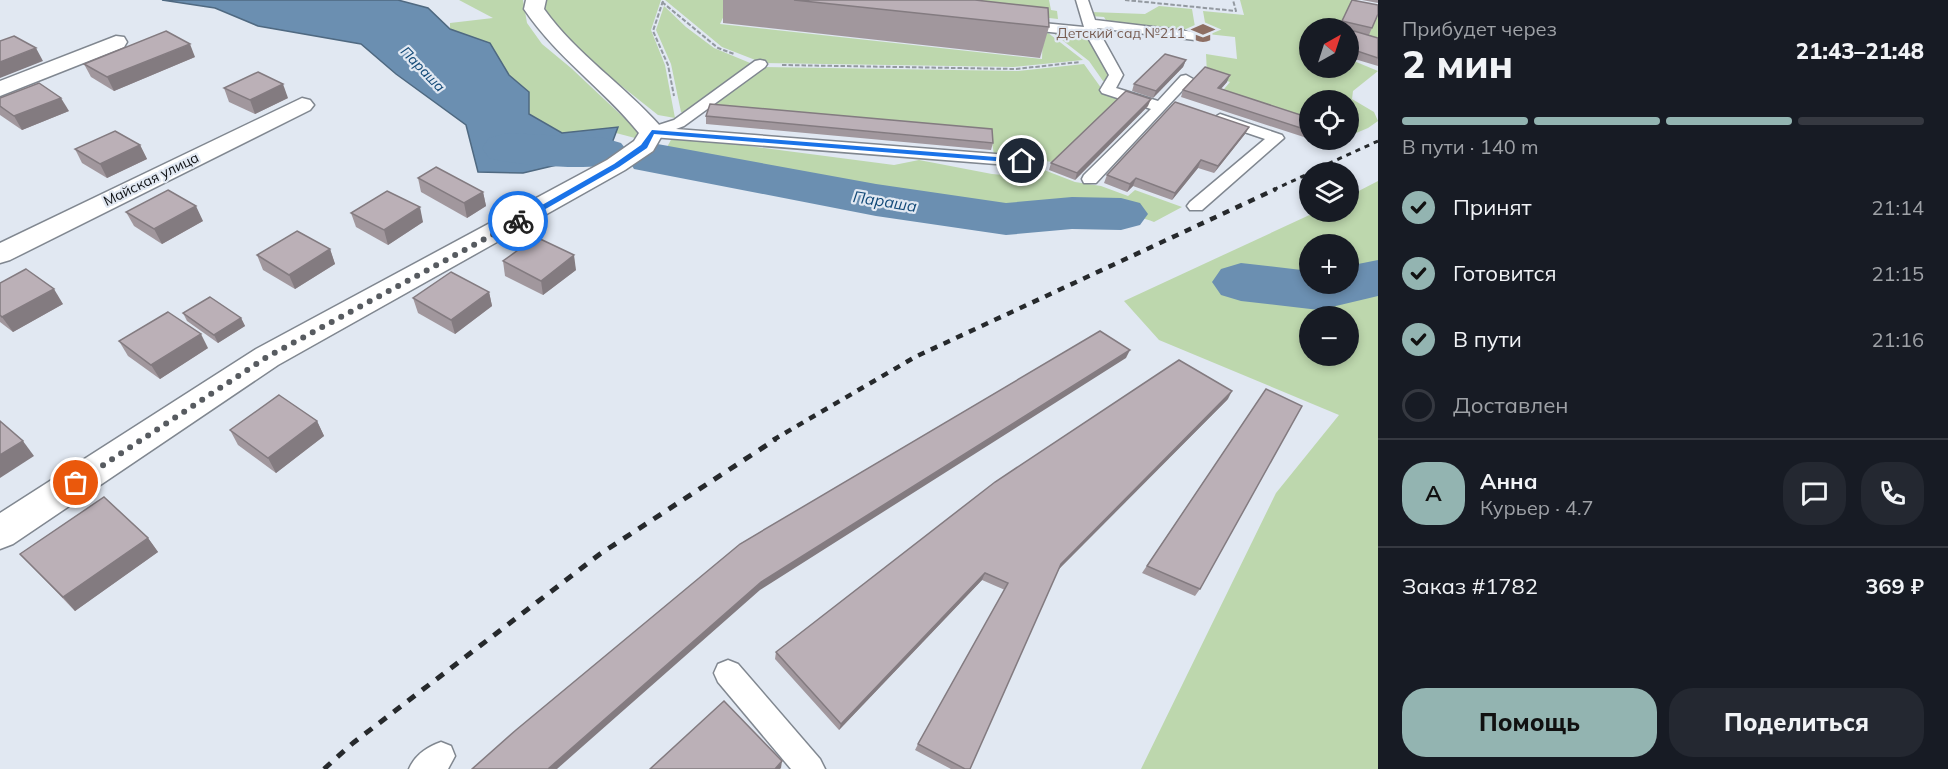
<!DOCTYPE html>
<html lang="ru">
<head>
<meta charset="utf-8">
<style>
	body { margin:0; font-family:Mulish,sans-serif; background:#242831; color:#f1f3f6; height:100vh; display:flex; flex-direction:column; font-size:22px; white-space:nowrap }
	* { box-sizing:border-box; margin:0 }
	p { font-size:20px; color:#9ea1a6 }
	.icon { flex:none; width:33px; height:33px; fill:none; stroke:currentColor; stroke-width:2; stroke-linecap:round; stroke-linejoin:round }
	.map { position:relative; flex:1; overflow:hidden }
	.side { display:flex; flex-direction:column; background:#171b24; width:570px }
	.side>* { flex:none }
	.needle { width:39px; rotate:39deg }
	.fabs { position:absolute; left:1299px; top:18px; display:grid; gap:12px }
	.fabs a { display:grid; place-items:center; width:60px; height:60px; border-radius:50%; background:#171b24; box-shadow:0 3px 9px #0003; font-size:30px }
	.pin { position:absolute; display:grid; place-items:center; width:51px; height:51px; color:#fff; margin:-26px; border:3px solid #fff; border-radius:50%; box-shadow:0 2px 6px #0007 }
	.courier { position:absolute; display:grid; place-items:center; width:60px; height:60px; margin:-30px; border:4px solid #1a73e8; border-radius:50%; background:#fff; color:#222; box-shadow:0 2px 8px #0007 }
	.summary em { font-style:normal; font-weight:800 }
	.summary div { display:flex; flex-direction:column-reverse }
	.summary { display:flex; align-items:center; justify-content:space-between; height:102px; padding:0 24px }
	h1 { font-size:39px; font-weight:800; line-height:45px }
	.bar { display:grid; grid-template-columns:repeat(4,1fr); gap:9px 6px; align-content:center; height:72px; padding:0 24px }
	.bar i { height:8px; border-radius:4px; background:#363941 }
	.bar .selected { background:#93b4b1 }
	.bar p { grid-column:span 4 }
	.line { display:flex; align-items:center; gap:15px; padding:0 24px; border-top:2px solid #363941 }
	.line div { flex:1 }
	.round { display:grid; place-items:center; flex:none; width:63px; height:63px; border-radius:24px; background:#242831 }
	ol { padding:0 24px; list-style:none }
	li { display:flex; align-items:center; gap:18px; height:66px }
	li p { margin-inline-start:auto }
	li .icon { padding:6px; border-radius:50%; background:#93b4b1; color:#111; stroke-width:4 }
	li:last-child { color:#9ea1a6 }
	li i { width:33px; height:33px; border:3px solid #363941; border-radius:50% }
	.button { display:flex; gap:12px; margin-top:auto; padding:12px 24px }
	.button a { flex:1; height:69px; border-radius:24px; background:#93b4b1; color:#111; font-size:24px; font-weight:800; line-height:69px; text-align:center }
	.button a+a { background:#242831; color:#f1f3f6 }
	main { display:flex; flex:1; min-height:0 }
	.map>svg:first-child { display:block }
	.green { fill:#bdd7ad; fill-rule:evenodd }
	.water { fill:#6b8fb1; stroke:#4f6981; stroke-width:1.5 }
	.lines { fill:none; stroke-linecap:round; stroke-linejoin:round }
	.river { fill:#6b8fb1; fill-rule:evenodd }
	.service-casing { stroke:#808790; stroke-width:3 }
	.minor-casing { stroke:#808790; stroke-width:3 }
	.path { stroke:#9399a0; stroke-width:2; stroke-dasharray:4.5 2; stroke-linecap:butt }
	.service { fill:#fff; fill-rule:evenodd }
	.minor { fill:#fff; fill-rule:evenodd }
	.rail-far2 { stroke:#26292c; stroke-width:3; stroke-dasharray:5 5; stroke-linecap:butt }
	.rail-far1 { stroke:#26292c; stroke-width:4.5; stroke-dasharray:7 7; stroke-linecap:butt }
	.rail { stroke:#26292c; stroke-width:5; stroke-dasharray:9 9; stroke-linecap:butt }
	.wall { fill:#a1979d }
	.shaded-wall { fill:#837b80 }
	.building { fill:#bbb0b7; stroke:#837b80; stroke-width:1.5 }
	.route { fill:#1a73e8 }
	.done { stroke:#575b60; stroke-width:6; stroke-dasharray:0 10.8 }
	.labels { text-anchor:middle; stroke-width:4.5; stroke-linejoin:round; paint-order:stroke }
	.far-education-label { font-size:14px; fill:#785e54; stroke:#e1e8f2; text-anchor:end }
	.far-water-label { font-size:14px; font-style:italic; fill:#134a78; stroke:#e1e8f2 }
	.far-street-label { font-size:14px; fill:#0d0f12; stroke:#e1e8f2 }
	.water-label { font-size:16px; font-style:italic; fill:#134a78; stroke:#e1e8f2 }
</style>
</head>
<body>
<main>
<div class="map">
<svg width="1378" height="769" viewBox="0 0 1378 769">
	<rect width="100%" height="100%" fill="#e1e8f2"/>
	<g class="green">
		<polygon points="459,0 523,0 527,23 542,44 571,68 638,131 635,138 616,133 617,128 562,133 529,114 529,92 509,75 490,44 450,29 450,23 493,18"/>
		<polygon points="541,0 661,0 651,30 665,65 675,118 658,115 595,65 559,27 548,24"/>
		<polygon points="665,0 771,0 730,3 720,24 1042,59 1043,29 1083,60 1014,67 763,63 722,47"/>
		<polygon points="968,0 1049,0 1051,10 1057,11 1058,19 986,11"/>
		<polygon points="1240,0 1349,0 1378,5 1378,44 1349,36 1348,28 1310,28 1310,68 1348,68 1349,59 1378,71 1353,91 1352,99 1374,112 1378,121 1368,128 1349,136 1348,100 1310,100 1309,124 1219,95 1230,82 1207,74 1206,54 1237,59 1235,37 1207,34 1203,11 1244,15"/>
		<polygon points="664,6 686,27 714,48 755,65 685,114 681,112 671,64 656,30"/>
		<polygon points="1159,6 1192,9 1196,33 1107,22 1104,17 1091,16 1091,12 1145,14"/>
		<polygon points="1048,29 1087,35 1112,76 1106,81 1103,81 1089,61"/>
		<polygon points="1084,64 1104,92 1119,98 1053,162 994,155 991,135 713,110 718,99 763,67 1018,71"/>
		<path d="M681 137 894 165 919 160 992 174 1015 176 1039 168 1075 182 1101 186 1128 196 1135 190 1182 207 1154 222C1134 215 1095 200 1074 202 1070 203 1066 206 1061 207 1032 212 991 210 961 206 860 194 759 173 659 155L666 149 672 138Z"/>
		<path d="M1378 181V769H1141L1276 493 1339 415 1159 340 1124 301 1316 212H1348L1349 196ZM1310 244H1348V284H1310ZM1310 316H1348V356H1310Z"/>
	</g>
	<polygon class="water" points="162,0 398,0 428,8 450,29 490,43 509,75 529,92 529,114 562,133 618,127 611,146 565,163 523,173 478,172 466,125 396,74 361,44 258,26 215,8"/>
	<g class="lines">
		<g class="river">
			<path d="M506 133 604 138 621 143 629 153 621 163C590 171 520 166 489 158L482 148 489 138Z"/>
			<polygon points="652,143 876,184 1006,203 1072,197 1121,198 1140,203 1148,214 1140,225 1121,230 1072,229 1006,235 876,216 634,169 627,158 634,147"/>
			<polygon points="1378,260 1378,296 1319,310 1241,301 1221,295 1212,282 1221,269 1241,263 1310,271 1310,284 1348,284 1348,266"/>
		</g>
		<g class="service-casing">
			<g id="service">
				<polygon points="1076,0 1088,0 1095,20 1203,33 1210,37 1203,41 1097,28 1123,75 1116,88 1158,101 1181,76 1186,75 1193,79 1096,183 1084,183 1082,179 1084,175 1151,109 1102,93 1100,90 1109,75 1087,36 1022,29 1015,25 1022,21 1084,27"/>
				<polygon points="760,60 765,61 767,64 765,67 684,126 676,129 1022,156 1030,161 1022,166 652,137 644,132 646,129 674,120 755,61"/>
				<polygon points="1220,114 1282,135 1284,138 1202,210 1190,210 1187,206 1190,202 1265,139 1215,122 1212,119"/>
				<polygon points="728,660 738,664 820,759 825,769 791,769 718,682 714,673 718,664"/>
				<path d="M441 742 451 746 455 756 448 769H409C415 755 427 747 441 742Z"/>
			</g>
		</g>
		<g class="minor-casing">
			<g id="minor">
				<path d="M526 0H546L544 9C576 54 624 85 661 127L664 132 653 151 625 170 278 365 13 544 0 549V513L256 349 607 160 634 141 639 133C603 88 557 58 524 9Z"/>
				<polygon points="116,36 124,37 127,42 124,47 0,96 0,81"/>
				<polygon points="302,98 310,100 314,105 310,110 10,260 0,263 0,243"/>
			</g>
		</g>
		<g class="path">
			<polyline points="1125,0 1236,11 1233,0"/>
			<polyline points="663,1 653,31 668,65 674,96"/>
			<polyline points="662,2 718,48 734,54"/>
			<polyline points="782,65 1016,69 1080,62"/>
		</g>
		<use href="#service" class="service"/>
		<use href="#minor" class="minor"/>
		<g class="rail-far2">
			<polyline points="1310,172 1378,141"/>
			<polyline points="1273,190 1310,173"/>
		</g>
		<polyline class="rail-far1" points="773,440 915,357 1276,189"/>
		<polyline class="rail" points="324,769 353,743 600,554 776,439"/>
	</g>
	<g class="wall">
		<polygon points="723,0 975,0 1049,27 1040,58 723,23"/>
		<polygon points="1352,0 1372,28 1369,35 1378,38 1378,66 1348,57 1348,36 1353,31 1348,30 1348,28 1339,28"/>
		<polygon points="1362,0 1378,0 1378,3"/>
		<polygon points="195,57 114,91 91,77 84,64"/>
		<polygon points="1186,60 1183,67 1153,98 1132,91 1134,84"/>
		<polygon points="1227,82 1221,89 1310,118 1310,139 1181,97 1183,90"/>
		<polygon points="224,88 288,98 255,114 229,102"/>
		<polygon points="0,98 69,111 22,130 0,115"/>
		<polygon points="1148,106 1075,180 1049,170 1051,163"/>
		<polygon points="706,116 993,143 991,150 706,124"/>
		<polygon points="1249,127 1245,134 1214,173 1198,168 1172,200 1133,186 1127,192 1104,183 1107,175"/>
		<polygon points="1311,140 1322,140 1320,142"/>
		<polygon points="140,145 147,159 107,178 82,163 75,149"/>
		<polygon points="418,178 483,192 486,206 467,218 421,192"/>
		<polygon points="126,212 203,221 162,244 134,226"/>
		<polygon points="351,213 423,222 388,245 356,227"/>
		<polygon points="330,249 335,264 295,289 263,270 257,255"/>
		<polygon points="503,261 576,270 543,295 505,276"/>
		<polygon points="0,283 63,304 13,332 0,322"/>
		<polygon points="489,292 492,306 455,334 418,313 413,298"/>
		<polygon points="183,313 241,318 245,326 218,343 187,321"/>
		<polygon points="119,341 208,348 160,379 128,356"/>
		<polygon points="1266,389 1200,589 1195,596 1142,573"/>
		<polygon points="1228,399 1058,570 970,769 951,769 915,750 918,744 1005,590 982,580 839,730 775,659 776,652"/>
		<polygon points="317,421 324,436 276,473 238,445 230,430"/>
		<polygon points="148,538 158,552 75,611 20,554"/>
	</g>
	<g class="shaded-wall">
		<polygon points="190,44 195,57 114,91 107,77"/>
		<polygon points="36,48 43,61 0,78 0,62"/>
		<polygon points="1186,60 1183,67 1153,98 1156,91"/>
		<polygon points="1230,75 1227,82 1215,95 1218,88"/>
		<polygon points="283,84 288,98 255,114 250,100"/>
		<polygon points="61,98 69,111 22,130 14,116"/>
		<polygon points="1151,99 1148,106 1075,180 1077,173"/>
		<polygon points="1249,127 1245,134 1214,173 1218,166"/>
		<polygon points="140,145 147,159 107,178 100,164"/>
		<polygon points="1201,160 1198,168 1172,200 1175,193"/>
		<polygon points="1136,178 1133,186 1127,192 1130,184"/>
		<polygon points="483,192 486,206 467,218 464,203"/>
		<polygon points="196,206 203,221 162,244 154,229"/>
		<polygon points="420,207 423,222 388,245 384,230"/>
		<polygon points="330,249 335,264 295,289 289,275"/>
		<polygon points="574,255 576,270 543,295 541,281"/>
		<polygon points="54,289 63,304 13,332 2,317"/>
		<polygon points="489,292 492,306 455,334 451,320"/>
		<polygon points="241,318 245,326 218,343 214,335"/>
		<polygon points="201,334 208,348 160,379 151,365"/>
		<polygon points="1130,350 1126,358 760,590 557,769 548,769 761,582"/>
		<polygon points="1232,391 1228,399 1057,571 1061,564"/>
		<polygon points="317,421 324,436 276,473 268,458"/>
		<polygon points="23,441 34,456 0,478 0,455"/>
		<polygon points="148,538 158,552 75,611 63,597"/>
		<polygon points="985,573 982,580 839,730 841,724"/>
		<polygon points="782,761 781,768 780,769 775,769"/>
	</g>
	<g class="building">
		<polygon points="794,0 975,0 1048,8 1049,27"/>
		<polygon points="1352,0 1378,5 1378,14 1372,28 1342,21"/>
		<polygon points="166,31 190,44 107,77 84,64"/>
		<polygon points="1354,31 1378,38 1378,58 1348,48 1348,36"/>
		<polygon points="14,36 36,48 0,62 0,41"/>
		<polygon points="1165,54 1186,60 1156,91 1134,84"/>
		<polygon points="1205,67 1230,75 1218,88 1310,118 1310,131 1183,90"/>
		<polygon points="258,72 283,84 250,100 224,88"/>
		<polygon points="39,83 61,98 14,116 0,106 0,98"/>
		<polygon points="1126,91 1151,99 1077,173 1051,163"/>
		<polygon points="1175,102 1249,127 1218,166 1201,160 1175,193 1136,178 1130,184 1107,175"/>
		<polygon points="710,104 992,129 993,143 706,116"/>
		<polygon points="115,131 140,145 100,164 75,149"/>
		<polygon points="436,167 483,192 464,203 418,178"/>
		<polygon points="168,190 196,206 154,229 126,212"/>
		<polygon points="387,191 420,207 384,230 351,213"/>
		<polygon points="297,231 330,249 289,275 257,255"/>
		<polygon points="536,237 574,255 541,281 503,261"/>
		<polygon points="26,269 54,289 2,317 0,315 0,283"/>
		<polygon points="451,272 489,292 451,320 413,298"/>
		<polygon points="210,297 241,318 214,335 183,313"/>
		<polygon points="168,312 201,334 151,365 119,341"/>
		<polygon points="1100,331 1130,350 761,582 548,769 472,769 516,730 740,544"/>
		<polygon points="1179,360 1232,391 1061,564 970,769 965,769 918,744 1008,583 985,573 841,724 776,652 995,482"/>
		<polygon points="1266,389 1302,406 1200,589 1147,566"/>
		<polygon points="279,395 317,421 268,458 230,430"/>
		<polygon points="0,421 23,441 0,455"/>
		<polygon points="104,497 148,538 63,597 20,554"/>
		<polygon points="724,701 782,761 775,769 650,769"/>
	</g>
	<polygon class="route" points="652,130 1022,159 1026,161 1022,163 654,134 647,148 619,167 521,223 514,221 614,164 641,145"/>
	<g class="lines">
		<polyline class="done" points="76,483 267,357 518,221"/>
	</g>
	<defs>
		<g id="school-bare" transform="scale(1.8)"><path d="M0-5L7-2L0 1L-7-2ZM-4 1L0 2.5L4 1V4Q0 6-4 4Z" fill="#8d6e63" stroke="#e1e8f2" stroke-width="2.5" paint-order="stroke"/></g>
	</defs>
	<g fill-rule="evenodd">
		<use href="#school-bare" x="1203" y="33"/>
	</g>
	<g class="labels">
		<g class="far-education-label">
			<text x="1185" y="38">Детский сад №211</text>
		</g>
		<g class="far-water-label">
			<text transform="translate(423 69) rotate(46)" y="5">Параша</text>
		</g>
		<g class="far-street-label">
			<text transform="translate(151 179) rotate(-26)" y="5">Майская улица</text>
		</g>
		<g class="water-label">
			<text transform="translate(885 201) rotate(9)" y="6">Параша</text>
		</g>
	</g>
</svg>
<div class="fabs">
<a><svg class="needle" viewBox="-14 -14 28 28"><path d="M0-13l5 13h-10z" fill="#e53935"/><path d="M0 13l5-13h-10z" fill="#9ea1a6"/></svg></a>
<a><svg class="icon" aria-label="locate" viewBox="0 0 24 24"><circle cx="12" cy="12" r="6"/><path d="M12 2v4M12 18v4M2 12h4M18 12h4"/></svg></a>
<a><svg class="icon" aria-label="layers" viewBox="0 0 24 24"><path d="M12 4l9 5-9 5-9-5zM3 14l9 5 9-5"/></svg></a>
<a>+</a>
<a>−</a>
</div>
<div class="pin" style="left:76px;top:483px;background:#ea580c"><svg class="icon" aria-label="bag" viewBox="0 0 24 24"><path d="M5 8h14l-1 12H6zM9 8a3 3 0 0 1 6 0"/></svg></div>
<div class="pin" style="left:1022px;top:161px;background:#1f2937"><svg class="icon" aria-label="home" viewBox="0 0 24 24"><path d="M3 11l9-7 9 7M6 9v11h12V9"/></svg></div>
<div class="courier" style="left:518px;top:221px"><svg class="icon" aria-label="bike" viewBox="0 0 24 24"><circle cx="6" cy="16" r="4"/><circle cx="18" cy="16" r="4"/><path d="M6 16l4-8h5l3 8M10 8l3 8H6M13 5h3"/></svg></div>
</div>
<section class="side">
<div class="summary"><div><h1>2 мин</h1><p>Прибудет через</p></div><em>21:43–21:48</em></div>
<div class="bar"><i class="selected"></i><i class="selected"></i><i class="selected"></i><i></i><p>В пути · 140 m</p></div>
<ol>
<li><svg class="icon" aria-label="check" viewBox="0 0 24 24"><path d="M5 12l5 5 9-10"/></svg>Принят<p>21:14</p></li>
<li><svg class="icon" aria-label="check" viewBox="0 0 24 24"><path d="M5 12l5 5 9-10"/></svg>Готовится<p>21:15</p></li>
<li><svg class="icon" aria-label="check" viewBox="0 0 24 24"><path d="M5 12l5 5 9-10"/></svg>В пути<p>21:16</p></li>
<li><i></i>Доставлен</li>
</ol>
<div class="line" style="height:108px"><b class="round" style="background:#93b4b1;color:#111">А</b><div><b>Анна</b><p>Курьер · 4.7</p></div><a class="round"><svg class="icon" aria-label="chat" viewBox="0 0 24 24"><path d="M4 5h16v11H9l-5 4z"/></svg></a><a class="round"><svg class="icon" aria-label="phone" viewBox="0 0 24 24"><path d="M5 4h4l2 5-3 2q2 4 5 5l2-3 5 2v4C11 20 4 13 5 4z"/></svg></a></div>
<div class="line" style="height:78px"><div>Заказ #1782</div><b>369 ₽</b></div>
<div class="button"><a>Помощь</a><a>Поделиться</a></div>
</section>
</main>
</body>
</html>
